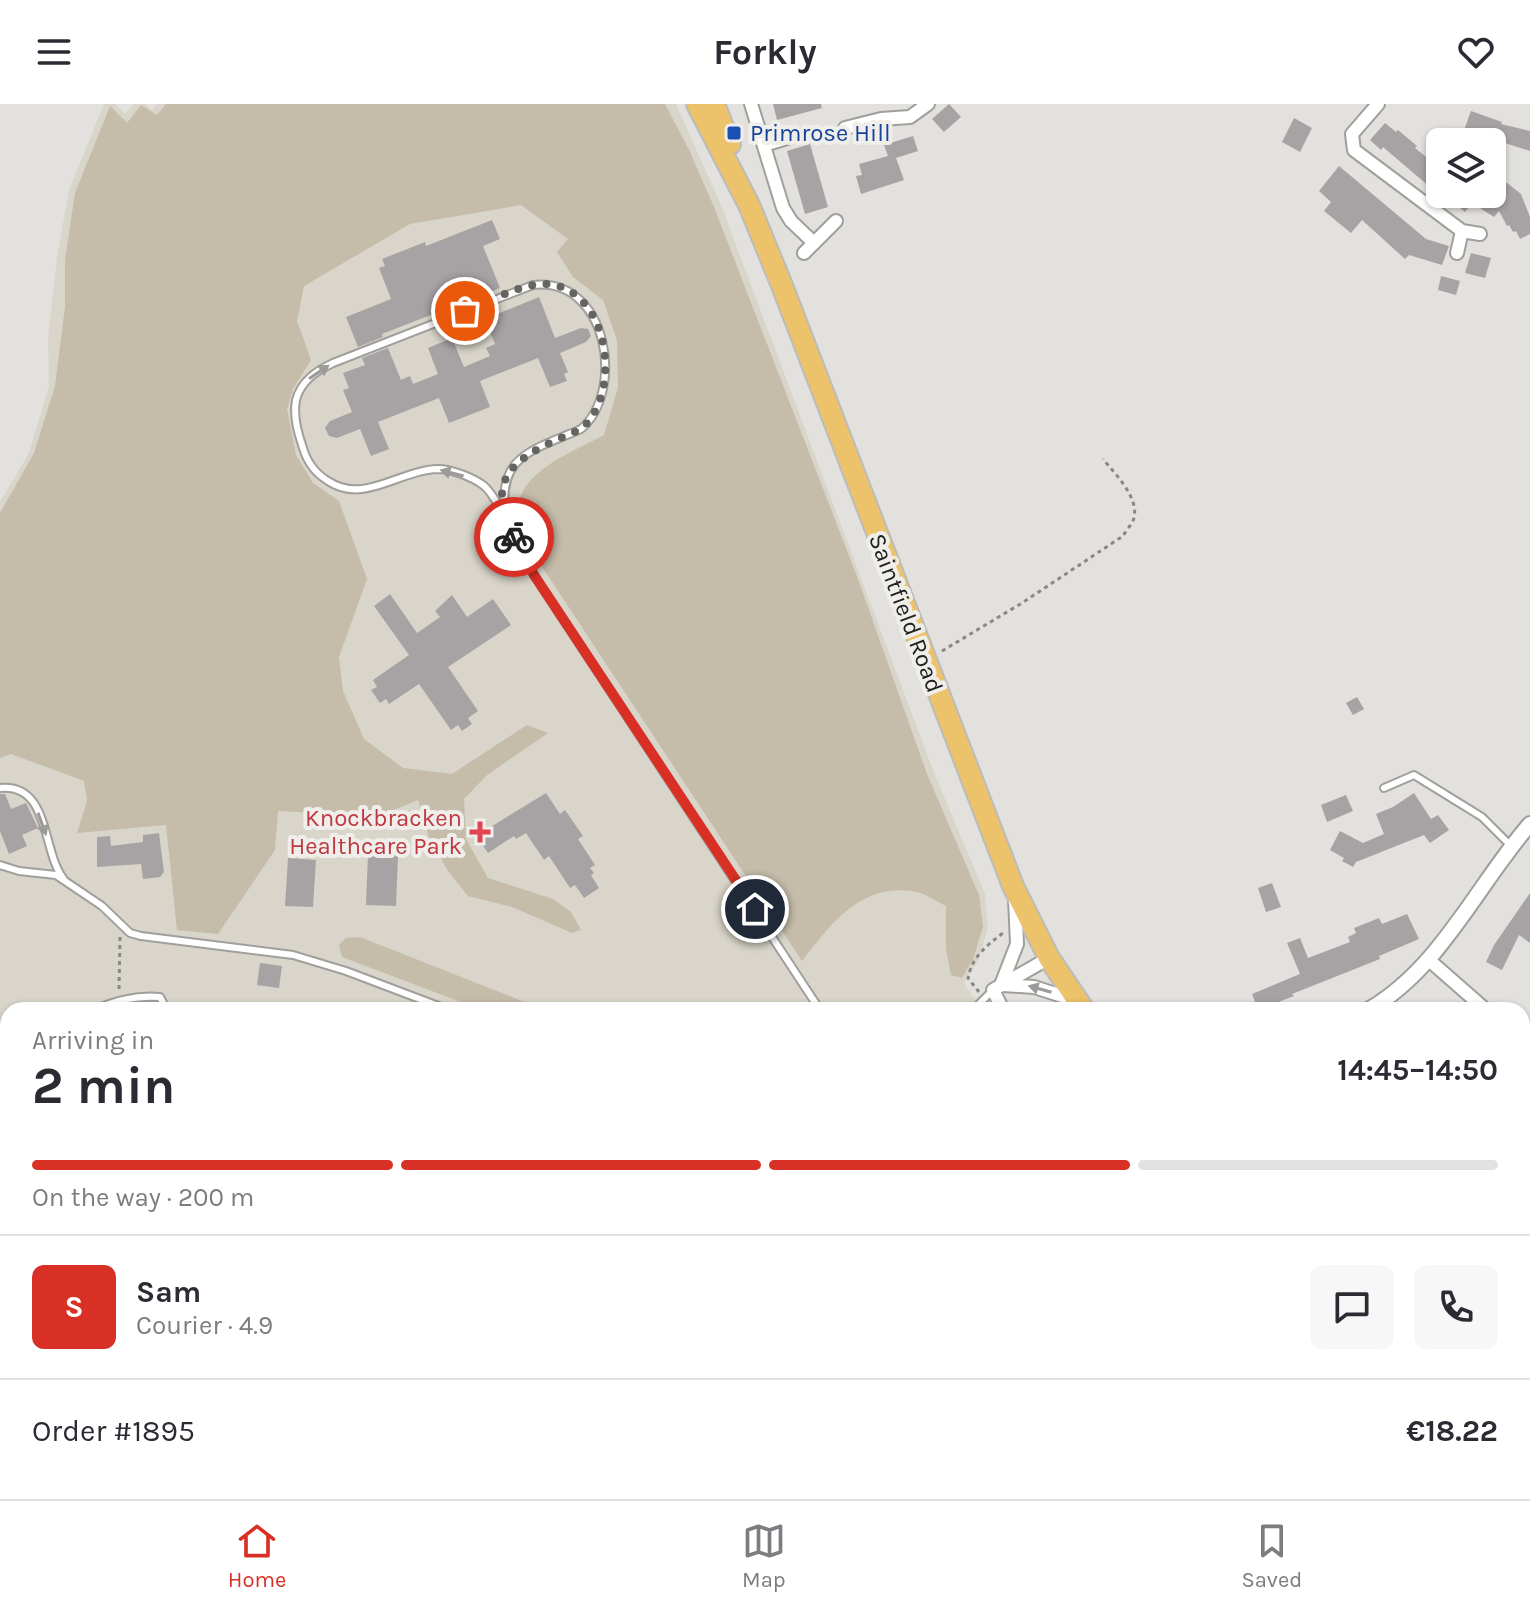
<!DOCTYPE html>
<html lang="en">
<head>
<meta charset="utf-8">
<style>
	body { margin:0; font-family:Karla,sans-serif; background:#f7f7f7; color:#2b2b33; height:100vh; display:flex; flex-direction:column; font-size:30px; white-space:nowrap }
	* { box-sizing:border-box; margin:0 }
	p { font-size:26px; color:#7c7c81 }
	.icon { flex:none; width:44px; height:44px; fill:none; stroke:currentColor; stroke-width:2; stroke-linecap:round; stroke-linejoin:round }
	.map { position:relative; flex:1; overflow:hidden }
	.sheet { position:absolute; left:0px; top:898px; width:1530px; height:498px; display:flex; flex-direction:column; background:#fff; border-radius:24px 24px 0 0; box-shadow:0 2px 6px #0004 }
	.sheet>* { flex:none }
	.tools { position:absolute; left:1426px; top:24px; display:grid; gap:16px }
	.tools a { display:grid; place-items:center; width:80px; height:80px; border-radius:12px; background:#fff; box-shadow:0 2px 6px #0004; font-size:40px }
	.pin { position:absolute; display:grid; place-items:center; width:68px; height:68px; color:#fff; margin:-34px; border:4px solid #fff; border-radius:50%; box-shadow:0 2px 8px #0007 }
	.courier { position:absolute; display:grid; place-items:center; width:80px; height:80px; margin:-40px; border:6px solid #d93025; border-radius:50%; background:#fff; color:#222; box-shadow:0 2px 10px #0007 }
	.summary em { font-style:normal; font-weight:700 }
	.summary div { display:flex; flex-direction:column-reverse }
	.summary { display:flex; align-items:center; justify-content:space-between; height:136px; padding:0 32px }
	h1 { font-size:52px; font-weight:700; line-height:60px }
	.bar { display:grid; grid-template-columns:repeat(4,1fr); gap:12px 8px; align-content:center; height:96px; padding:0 32px }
	.bar i { height:10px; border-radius:6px; background:#e1e1e2 }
	.bar .current { background:#d93025 }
	.bar p { grid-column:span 4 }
	.line { display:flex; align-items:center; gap:20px; padding:0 32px; border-top:2px solid #e1e1e2 }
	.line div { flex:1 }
	.round { display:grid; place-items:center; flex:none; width:84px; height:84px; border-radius:12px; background:#f7f7f7 }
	header { display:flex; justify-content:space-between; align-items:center; height:104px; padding:0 32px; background:#fff; font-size:36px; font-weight:700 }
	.tab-bar { display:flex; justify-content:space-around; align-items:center; height:112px; border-top:2px solid #e1e1e2; background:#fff; font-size:22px; color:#7c7c81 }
	.tab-bar a { display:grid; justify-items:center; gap:4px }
	.tab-bar .current { color:#d93025 }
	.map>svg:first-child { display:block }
	.built { fill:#d9d5ca }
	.green { fill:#c5bca9 }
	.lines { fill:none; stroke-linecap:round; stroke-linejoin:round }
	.stream { stroke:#91adc0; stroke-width:4 }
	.building { fill:#a7a3a5 }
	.service-casing { stroke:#a09f9b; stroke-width:10 }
	.minor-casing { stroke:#a09f9b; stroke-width:16 }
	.tertiary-casing { stroke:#a09f9b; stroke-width:18 }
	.trunk-casing { stroke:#bcbcbc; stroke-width:24 }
	.path { stroke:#898885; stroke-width:3; stroke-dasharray:4 4; stroke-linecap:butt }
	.service { stroke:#fff; stroke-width:6 }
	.minor { stroke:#fff; stroke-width:12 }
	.tertiary { stroke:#fff; stroke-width:14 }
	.trunk { stroke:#ecc26a; stroke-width:20 }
	.oneway { fill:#9b9b9a }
	.done { stroke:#646461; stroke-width:8; stroke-dasharray:0 14.4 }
	.route { stroke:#d93025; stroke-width:10 }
	.transit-dot { fill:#1a4fb4; stroke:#efeeea; stroke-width:3 }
	.health-dot { fill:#e0444e; stroke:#efeeea; stroke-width:3 }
	.labels { text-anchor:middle; stroke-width:8; stroke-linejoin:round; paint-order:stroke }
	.transit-label { font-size:24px; fill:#164399; stroke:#efeeea; text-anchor:start }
	.street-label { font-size:24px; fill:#20201e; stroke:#efeeea }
	.health-label { font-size:24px; fill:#be3a42; stroke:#efeeea; text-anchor:end }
</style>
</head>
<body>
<header><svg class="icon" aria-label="menu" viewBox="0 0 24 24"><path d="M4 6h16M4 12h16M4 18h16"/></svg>Forkly<svg class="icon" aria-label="heart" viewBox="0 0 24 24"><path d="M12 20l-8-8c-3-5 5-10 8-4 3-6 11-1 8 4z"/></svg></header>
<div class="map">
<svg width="1530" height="1395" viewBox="0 0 1530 1395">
	<rect width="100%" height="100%" fill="#e2e1dd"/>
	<polygon class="built" points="104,0 115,0 125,10 134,0 146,0 152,6 157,0 676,0 721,101 933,666 985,790 988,824 978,857 964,879 982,906 8,906 8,1388 1110,1388 1115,1395 0,1395 0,398 29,349 49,282 48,233 57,154 69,86"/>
	<g class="green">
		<path d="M166 0H665L689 46 714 103 858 475 927 670 979 791 983 823 973 855 962 874 951 871 946 845V802C936 797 923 788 912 787 859 780 830 821 802 857L527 440C525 432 521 423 519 415 511 369 572 349 604 331L618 283 617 236 603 196 573 173 557 148 568 135 521 101 410 120 304 182 297 217 311 256 293 285 287 305 296 351 313 379 339 397 367 475 339 553 343 587 364 635 403 664 452 670 527 621 548 629 487 671 464 695 466 735 488 774 553 795 571 808 581 826 572 829 512 803 468 792 448 767 428 731 418 696 379 712 278 707 275 746 218 830 177 826 166 721 77 729 87 697 84 677 11 650 0 654V409L34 349 55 282 65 203V156L75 89 110 2 127 19 141 1 157 11Z"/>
		<polygon points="360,833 545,906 482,906 342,853 339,841 346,834"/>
	</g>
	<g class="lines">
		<polyline class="stream" points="1250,1388 1253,1395"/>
	</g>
	<g class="building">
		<polygon points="773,0 821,0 822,4 777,16"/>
		<polygon points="949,0 961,13 944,28 932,15"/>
		<polygon points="1471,7 1502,18 1501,20 1530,27 1530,47 1464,26"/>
		<polygon points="1294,14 1312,24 1300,48 1282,38"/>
		<polygon points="1385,19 1396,28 1398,26 1417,42 1415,44 1440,64 1440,72 1431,84 1383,43 1381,46 1370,36"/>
		<polygon points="913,32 918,47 896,54 904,76 861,90 856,72 862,71 859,60 888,52 884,41"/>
		<polygon points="810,40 828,103 805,110 787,47"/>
		<polygon points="1339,62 1426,135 1449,142 1442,161 1409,151 1405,155 1362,116 1351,129 1324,107 1331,98 1319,87"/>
		<polygon points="1492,67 1521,90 1530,113 1530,130 1520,135 1516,127 1513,128 1509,121 1507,122 1499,107 1494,113 1472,99 1465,108 1442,90 1492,90"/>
		<polygon points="492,116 500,135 483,142 500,184 382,230 383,233 358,243 346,213 391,195 379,164 385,162 382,155 425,138 426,142"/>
		<polygon points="1471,149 1491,154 1485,174 1465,169"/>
		<polygon points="1441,172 1460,177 1456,191 1438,186"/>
		<polygon points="539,193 555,234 581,224 588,225 591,232 586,238 560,249 568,268 564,270 567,277 550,283 538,254 480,277 490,303 449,319 439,294 378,318 389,345 371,352 360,325 337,334 329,332 325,324 330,317 352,308 343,286 349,284 343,269 365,261 362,254 388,244 401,276 410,272 413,280 438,270 428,244 452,234 464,263 490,252 486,244 495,240 485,215"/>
		<polygon points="390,490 417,529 440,513 435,507 452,491 467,513 493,495 511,521 448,563 478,607 468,614 472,620 462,627 458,621 451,626 419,580 389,600 386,595 380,599 371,586 377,583 373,576 409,551 374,502"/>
		<polygon points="1357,593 1364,605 1353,611 1346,599"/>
		<polygon points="546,689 560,710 565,706 583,732 578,735 595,761 590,764 594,769 591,771 599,784 584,794 575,781 570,784 549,752 544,756 526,729 516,735 514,732 488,749 476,732"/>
		<polygon points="1414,689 1431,715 1438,711 1449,726 1430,739 1424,731 1356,758 1353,763 1342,757 1344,754 1330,746 1340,727 1363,739 1384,730 1376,710 1393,703"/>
		<polygon points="0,690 5,690 11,705 26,699 38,724 22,731 27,742 9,750 0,727"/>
		<polygon points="1346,691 1353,707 1327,718 1321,701"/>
		<polygon points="159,729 164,768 160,773 143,775 141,760 97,763 97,733 110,732 111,742 143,738 143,731"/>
		<polygon points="368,749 398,751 396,802 366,801"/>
		<polygon points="288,754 316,756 313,803 285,802"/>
		<polygon points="1272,779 1281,803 1266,808 1258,784"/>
		<polygon points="1530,789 1530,839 1519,831 1502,866 1486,858 1494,841"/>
		<polygon points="1407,810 1419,835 1379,852 1380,855 1292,890 1294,892 1258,906 1252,890 1300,870 1287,839 1300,834 1308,854 1350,838 1348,833 1356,829 1354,824 1379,814 1382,820"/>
		<polygon points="260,859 282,862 279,884 257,881"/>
	</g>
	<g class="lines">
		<g class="service-casing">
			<g id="service">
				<path d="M506 418C496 352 528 348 581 325 625 288 609 173 533 181L333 259C316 267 301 277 296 296 293 313 298 329 303 344 307 358 315 369 328 377 364 401 399 366 438 365 451 365 472 373 483 381 498 392 523 451 534 471L820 906"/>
				<path d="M0 684C50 679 42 747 63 774"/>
				<polyline points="1384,684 1414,671 1482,713 1511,742"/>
				<polyline points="0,761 19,767 56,771 102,802 130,829 141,832 293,851 346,867 449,906"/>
				<path d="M93 906C115 897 135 891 160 893L167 906"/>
				<polyline points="973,906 993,886"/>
				<polyline points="0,1101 8,1104"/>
				<polyline points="919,1388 927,1395"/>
				<polyline points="1488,1388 1495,1395"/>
				<polyline points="166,1395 169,1388"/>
				<polyline points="451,1395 452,1388"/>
				<polyline points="981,1395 989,1388"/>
			</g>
		</g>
		<g class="minor-casing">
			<g id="minor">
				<polyline points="751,0 783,104 791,117 814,139"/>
				<polyline points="1378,0 1352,30 1354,46 1462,127 1480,130"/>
				<polyline points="845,24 881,15 910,13 928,0"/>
				<polyline points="764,41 800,30"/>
				<polyline points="804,149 836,117"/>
				<polyline points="1457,149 1462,127"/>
				<polyline points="1429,856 1486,906"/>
				<polyline points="1001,881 1017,840 1015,795"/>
				<polyline points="1003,881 1034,883 1078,897"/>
				<polyline points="1003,906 993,886 1049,854"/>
				<polyline points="1522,938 1530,945"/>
				<polyline points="1141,1388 1143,1395"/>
				<polyline points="1308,1395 1315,1388"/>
				<polyline points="1338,1395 1338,1388"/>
			</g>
		</g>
		<g class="tertiary-casing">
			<path id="tertiary" d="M1368 906C1440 865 1477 781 1530 720"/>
		</g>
		<g class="trunk-casing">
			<g id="trunk">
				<polyline points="697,0 749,101 781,179 1013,782 1049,854 1084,906"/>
				<polyline points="714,0 730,40"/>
				<polyline points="1522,1336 1530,1347"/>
			</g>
		</g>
		<g class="path">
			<path d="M942 547 1022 499 1123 432C1126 427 1132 420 1134 414 1139 393 1115 370 1103 355"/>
			<polyline points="119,885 120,833"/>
			<path d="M979 888 968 874C972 853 986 842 1003 829"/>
		</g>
		<use href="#service" class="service"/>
		<use href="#minor" class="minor"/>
		<use href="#tertiary" class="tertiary"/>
		<use href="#trunk" class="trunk"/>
	</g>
	<defs><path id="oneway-solid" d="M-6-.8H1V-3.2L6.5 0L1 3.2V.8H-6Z" transform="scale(2)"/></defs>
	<g class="oneway">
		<use href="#oneway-solid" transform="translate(319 268) rotate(-34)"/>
		<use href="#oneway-solid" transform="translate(452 369) rotate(-165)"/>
		<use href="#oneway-solid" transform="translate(42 720) rotate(70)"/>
		<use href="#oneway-solid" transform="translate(1040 885) rotate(-164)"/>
	</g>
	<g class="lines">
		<path class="done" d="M465 207C487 199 524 178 547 180 610 185 623 290 581 325 529 348 478 365 514 433"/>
		<polyline class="route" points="514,433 534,471 755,805"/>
	</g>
	<rect class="transit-dot" x="726" y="21" width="16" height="16" rx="4"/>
	<path class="health-dot" d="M476 716h8v8h8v8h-8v8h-8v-8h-8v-8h8z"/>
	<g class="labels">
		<g class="transit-label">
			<text x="750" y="37">Primrose Hill</text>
		</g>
		<g class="street-label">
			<text transform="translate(906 509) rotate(69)" y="8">Saintfield Road</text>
		</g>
		<g class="health-label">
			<text x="462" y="722">Knockbracken<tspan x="462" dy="28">Healthcare Park</tspan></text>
		</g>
	</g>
</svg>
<div class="tools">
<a><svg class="icon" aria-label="layers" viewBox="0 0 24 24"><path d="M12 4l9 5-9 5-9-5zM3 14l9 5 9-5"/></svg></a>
</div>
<div class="pin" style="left:465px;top:207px;background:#ea580c"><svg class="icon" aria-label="bag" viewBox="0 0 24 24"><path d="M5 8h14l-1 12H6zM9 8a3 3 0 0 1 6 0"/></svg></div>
<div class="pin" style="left:755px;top:805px;background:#1f2937"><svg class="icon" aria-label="home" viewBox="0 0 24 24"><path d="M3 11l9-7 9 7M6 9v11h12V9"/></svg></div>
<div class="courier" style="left:514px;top:433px"><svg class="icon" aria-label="bike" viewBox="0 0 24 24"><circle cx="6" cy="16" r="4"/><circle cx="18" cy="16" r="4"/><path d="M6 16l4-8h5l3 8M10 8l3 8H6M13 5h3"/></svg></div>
<section class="sheet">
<div class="summary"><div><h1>2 min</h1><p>Arriving in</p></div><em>14:45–14:50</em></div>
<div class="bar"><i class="current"></i><i class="current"></i><i class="current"></i><i></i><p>On the way · 200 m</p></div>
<div class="line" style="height:144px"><b class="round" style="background:#d93025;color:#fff">S</b><div><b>Sam</b><p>Courier · 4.9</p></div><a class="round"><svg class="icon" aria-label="chat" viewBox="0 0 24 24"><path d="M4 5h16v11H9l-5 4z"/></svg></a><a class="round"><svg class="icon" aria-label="phone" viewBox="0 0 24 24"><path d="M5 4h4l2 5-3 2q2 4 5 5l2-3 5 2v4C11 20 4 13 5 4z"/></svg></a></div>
<div class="line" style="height:104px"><div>Order #1895</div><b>€18.22</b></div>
</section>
</div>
<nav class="tab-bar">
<a class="current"><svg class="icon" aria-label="home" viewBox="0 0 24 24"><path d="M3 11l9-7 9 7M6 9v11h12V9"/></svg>Home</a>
<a><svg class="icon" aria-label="map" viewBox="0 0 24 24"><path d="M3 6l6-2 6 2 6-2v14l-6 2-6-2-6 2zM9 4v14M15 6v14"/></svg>Map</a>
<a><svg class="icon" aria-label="saved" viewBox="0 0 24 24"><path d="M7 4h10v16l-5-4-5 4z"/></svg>Saved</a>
</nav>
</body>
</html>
